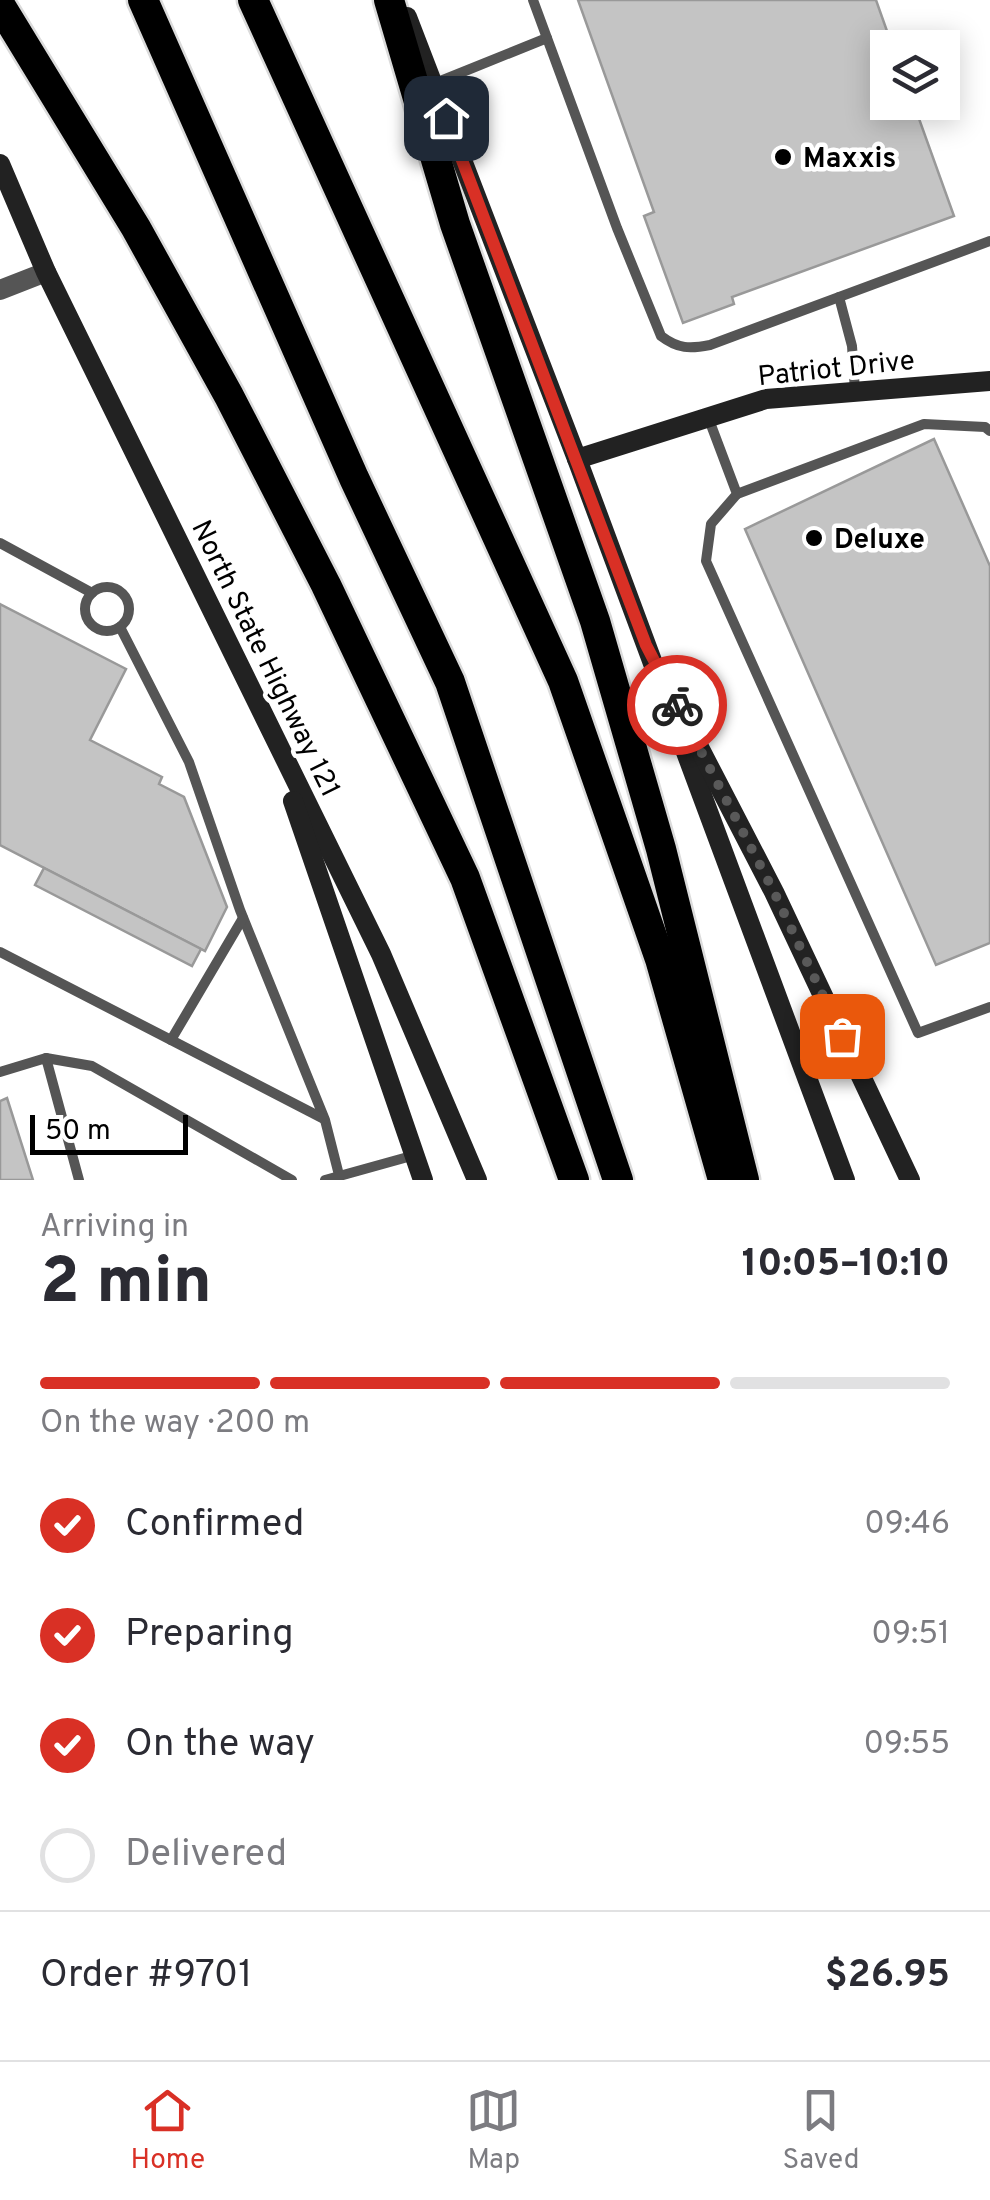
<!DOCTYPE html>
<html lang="en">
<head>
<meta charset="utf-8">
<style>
	body { margin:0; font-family:Overpass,sans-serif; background:#f7f7f7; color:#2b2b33; height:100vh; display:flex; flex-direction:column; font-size:38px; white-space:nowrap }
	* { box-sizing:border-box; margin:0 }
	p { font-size:32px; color:#7c7c81 }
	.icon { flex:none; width:55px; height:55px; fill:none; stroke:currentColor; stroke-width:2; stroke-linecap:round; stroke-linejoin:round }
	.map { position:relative; height:1180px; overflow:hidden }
	.panel { display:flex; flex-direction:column; background:#fff; flex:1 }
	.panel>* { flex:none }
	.fabs { position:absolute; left:870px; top:30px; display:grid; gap:20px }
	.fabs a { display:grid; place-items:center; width:90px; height:90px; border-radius:0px; background:#fff; box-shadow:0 5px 25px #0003; font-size:50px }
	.scale { position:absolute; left:30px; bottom:25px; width:158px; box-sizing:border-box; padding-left:10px; border:5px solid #000; border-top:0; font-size:28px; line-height:35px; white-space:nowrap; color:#000; -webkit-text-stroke:8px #fff; paint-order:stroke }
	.pin { position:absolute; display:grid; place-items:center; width:85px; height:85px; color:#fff; margin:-42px; border-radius:20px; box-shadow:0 5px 15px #0006 }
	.courier { position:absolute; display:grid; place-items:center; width:100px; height:100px; margin:-50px; border:8px solid #d93025; border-radius:50%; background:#fff; color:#222; box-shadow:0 2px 12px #0007 }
	.overview em { font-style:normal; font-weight:800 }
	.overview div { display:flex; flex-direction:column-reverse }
	.overview { display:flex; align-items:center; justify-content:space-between; height:170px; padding:0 40px }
	h1 { font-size:65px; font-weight:800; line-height:75px }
	.bar { display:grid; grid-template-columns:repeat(4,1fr); gap:15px 10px; align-content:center; height:120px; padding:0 40px }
	.bar i { height:12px; border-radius:8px; background:#e1e1e2 }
	.bar .current { background:#d93025 }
	.bar p { grid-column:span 4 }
	.line { display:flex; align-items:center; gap:25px; padding:0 40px; border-top:2px solid #e1e1e2 }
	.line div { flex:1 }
	ol { padding:0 40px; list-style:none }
	li { display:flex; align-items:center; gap:30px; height:110px }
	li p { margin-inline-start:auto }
	li .icon { padding:10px; border-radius:50%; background:#d93025; color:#fff; stroke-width:4 }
	li:last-child { color:#7c7c81 }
	li i { width:55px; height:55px; border:5px solid #e1e1e2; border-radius:50% }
	.tabs { display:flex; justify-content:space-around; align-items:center; height:140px; border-top:2px solid #e1e1e2; background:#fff; font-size:28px; color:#7c7c81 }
	.tabs a { display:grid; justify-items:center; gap:5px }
	.tabs .current { color:#d93025 }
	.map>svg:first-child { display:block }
	.building { fill:#c4c4c4; stroke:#999; stroke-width:2.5 }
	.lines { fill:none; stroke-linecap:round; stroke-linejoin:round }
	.highway-casing { stroke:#dbdbdb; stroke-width:35 }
	.lane { stroke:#555; stroke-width:10 }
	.street { stroke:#555; stroke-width:20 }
	.secondary { stroke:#222; stroke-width:20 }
	.highway { stroke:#000; stroke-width:30 }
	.done { stroke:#595959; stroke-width:10; stroke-dasharray:0 18 }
	.route { stroke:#d93025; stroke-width:12 }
	.poi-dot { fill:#000; stroke:#fff; stroke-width:4 }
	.labels { text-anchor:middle; stroke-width:9; stroke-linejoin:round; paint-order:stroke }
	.poi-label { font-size:28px; font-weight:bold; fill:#000; stroke:#fff; text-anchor:start }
	.street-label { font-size:28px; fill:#000; stroke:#fff }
</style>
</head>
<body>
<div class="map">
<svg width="990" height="1180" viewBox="0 0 990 1180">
	<rect width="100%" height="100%" fill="#fff"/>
	<g class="building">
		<polygon points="578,0 876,0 893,48 888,48 888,102 913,102 954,216 732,297 734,304 683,323 644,216 654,212"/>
		<polygon points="934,439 990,566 990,943 936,965 745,529"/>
		<polygon points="0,604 126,669 90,740 162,777 159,784 184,797 227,907 205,951 0,845"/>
		<polygon points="44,868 201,949 192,966 35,885"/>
		<polygon points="7,1098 33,1180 0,1180 0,1101"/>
	</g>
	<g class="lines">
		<g class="highway-casing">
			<g id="highway">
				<polyline points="143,0 354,478 450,682 618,1180"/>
				<polyline points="253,0 563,681 660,959 723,1180"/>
				<polyline points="389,0 455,224 595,621 661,849 744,1180"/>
				<polyline points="0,5 136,228 229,396 326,585 465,878 574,1180"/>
			</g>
		</g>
		<g class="lane">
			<path d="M533 0 617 228 661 336C678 349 690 349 710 345L990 241"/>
			<polyline points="433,84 547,38"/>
			<polyline points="839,297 852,346 855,391"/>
			<polyline points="708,417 737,494 711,524 706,561 918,1033 990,1007"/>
			<polyline points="737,494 924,424 985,427 990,431"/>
			<polyline points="0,543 92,593"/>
			<circle cx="107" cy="609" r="22"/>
			<polyline points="120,627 189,762 240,910 325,1120 339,1175"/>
			<polyline points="243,918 171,1040 324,1119"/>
			<polyline points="0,952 171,1040"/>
			<polyline points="46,1058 92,1066 292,1180"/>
			<polyline points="0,1072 46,1058 79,1180"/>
			<polyline points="325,1180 415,1155"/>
		</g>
		<polyline class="street" points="0,290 46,272"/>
		<g class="secondary">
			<polyline points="407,17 577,459 845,1180"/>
			<polyline points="0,164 46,272 381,954 477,1180"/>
			<polyline points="577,459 766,399 990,381"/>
			<polyline points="689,728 774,892 910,1180"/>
			<polyline points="293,801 423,1180"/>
		</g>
		<use href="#highway" class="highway"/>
	</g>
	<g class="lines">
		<polyline class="done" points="677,705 774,892 842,1036"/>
		<polyline class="route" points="446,118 646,645 677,705"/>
	</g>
	<g class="poi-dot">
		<circle cx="783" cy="157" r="10"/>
		<circle cx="814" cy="538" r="10"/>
	</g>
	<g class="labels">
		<g class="poi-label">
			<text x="803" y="167">Maxxis</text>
			<text x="834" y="548">Deluxe</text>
		</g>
		<g class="street-label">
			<text transform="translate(836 367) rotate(-6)" y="10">Patriot Drive</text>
			<text transform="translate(267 658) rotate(64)" y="10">North State Highway 121</text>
		</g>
	</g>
</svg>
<div class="fabs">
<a><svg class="icon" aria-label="layers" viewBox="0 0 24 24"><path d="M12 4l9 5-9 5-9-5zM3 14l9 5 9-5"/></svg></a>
</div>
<div class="scale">50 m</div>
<div class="pin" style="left:842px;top:1036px;background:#ea580c"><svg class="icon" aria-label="bag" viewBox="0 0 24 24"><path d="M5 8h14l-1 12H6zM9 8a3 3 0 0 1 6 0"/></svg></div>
<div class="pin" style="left:446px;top:118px;background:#1f2937"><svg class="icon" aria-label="home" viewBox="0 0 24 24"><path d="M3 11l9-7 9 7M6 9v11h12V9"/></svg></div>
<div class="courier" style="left:677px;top:705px"><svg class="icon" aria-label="bike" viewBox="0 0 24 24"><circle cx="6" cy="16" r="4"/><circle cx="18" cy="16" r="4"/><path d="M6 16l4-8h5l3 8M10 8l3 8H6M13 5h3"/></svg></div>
</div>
<section class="panel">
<div class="overview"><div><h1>2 min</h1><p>Arriving in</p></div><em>10:05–10:10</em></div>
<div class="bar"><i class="current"></i><i class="current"></i><i class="current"></i><i></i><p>On the way · 200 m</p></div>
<ol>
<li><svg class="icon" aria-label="check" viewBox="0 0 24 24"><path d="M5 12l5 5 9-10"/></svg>Confirmed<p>09:46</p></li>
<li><svg class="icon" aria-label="check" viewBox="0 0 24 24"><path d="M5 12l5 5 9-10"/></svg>Preparing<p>09:51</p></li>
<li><svg class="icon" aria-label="check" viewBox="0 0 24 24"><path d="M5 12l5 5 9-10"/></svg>On the way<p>09:55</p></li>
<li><i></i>Delivered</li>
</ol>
<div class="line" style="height:130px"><div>Order #9701</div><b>$26.95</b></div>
</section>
<nav class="tabs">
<a class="current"><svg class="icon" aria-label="home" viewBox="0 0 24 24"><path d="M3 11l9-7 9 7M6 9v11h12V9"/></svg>Home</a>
<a><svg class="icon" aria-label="map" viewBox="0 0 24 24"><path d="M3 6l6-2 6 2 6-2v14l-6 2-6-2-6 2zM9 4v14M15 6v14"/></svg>Map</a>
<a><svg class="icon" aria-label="saved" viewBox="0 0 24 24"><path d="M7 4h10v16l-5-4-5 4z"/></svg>Saved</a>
</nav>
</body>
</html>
